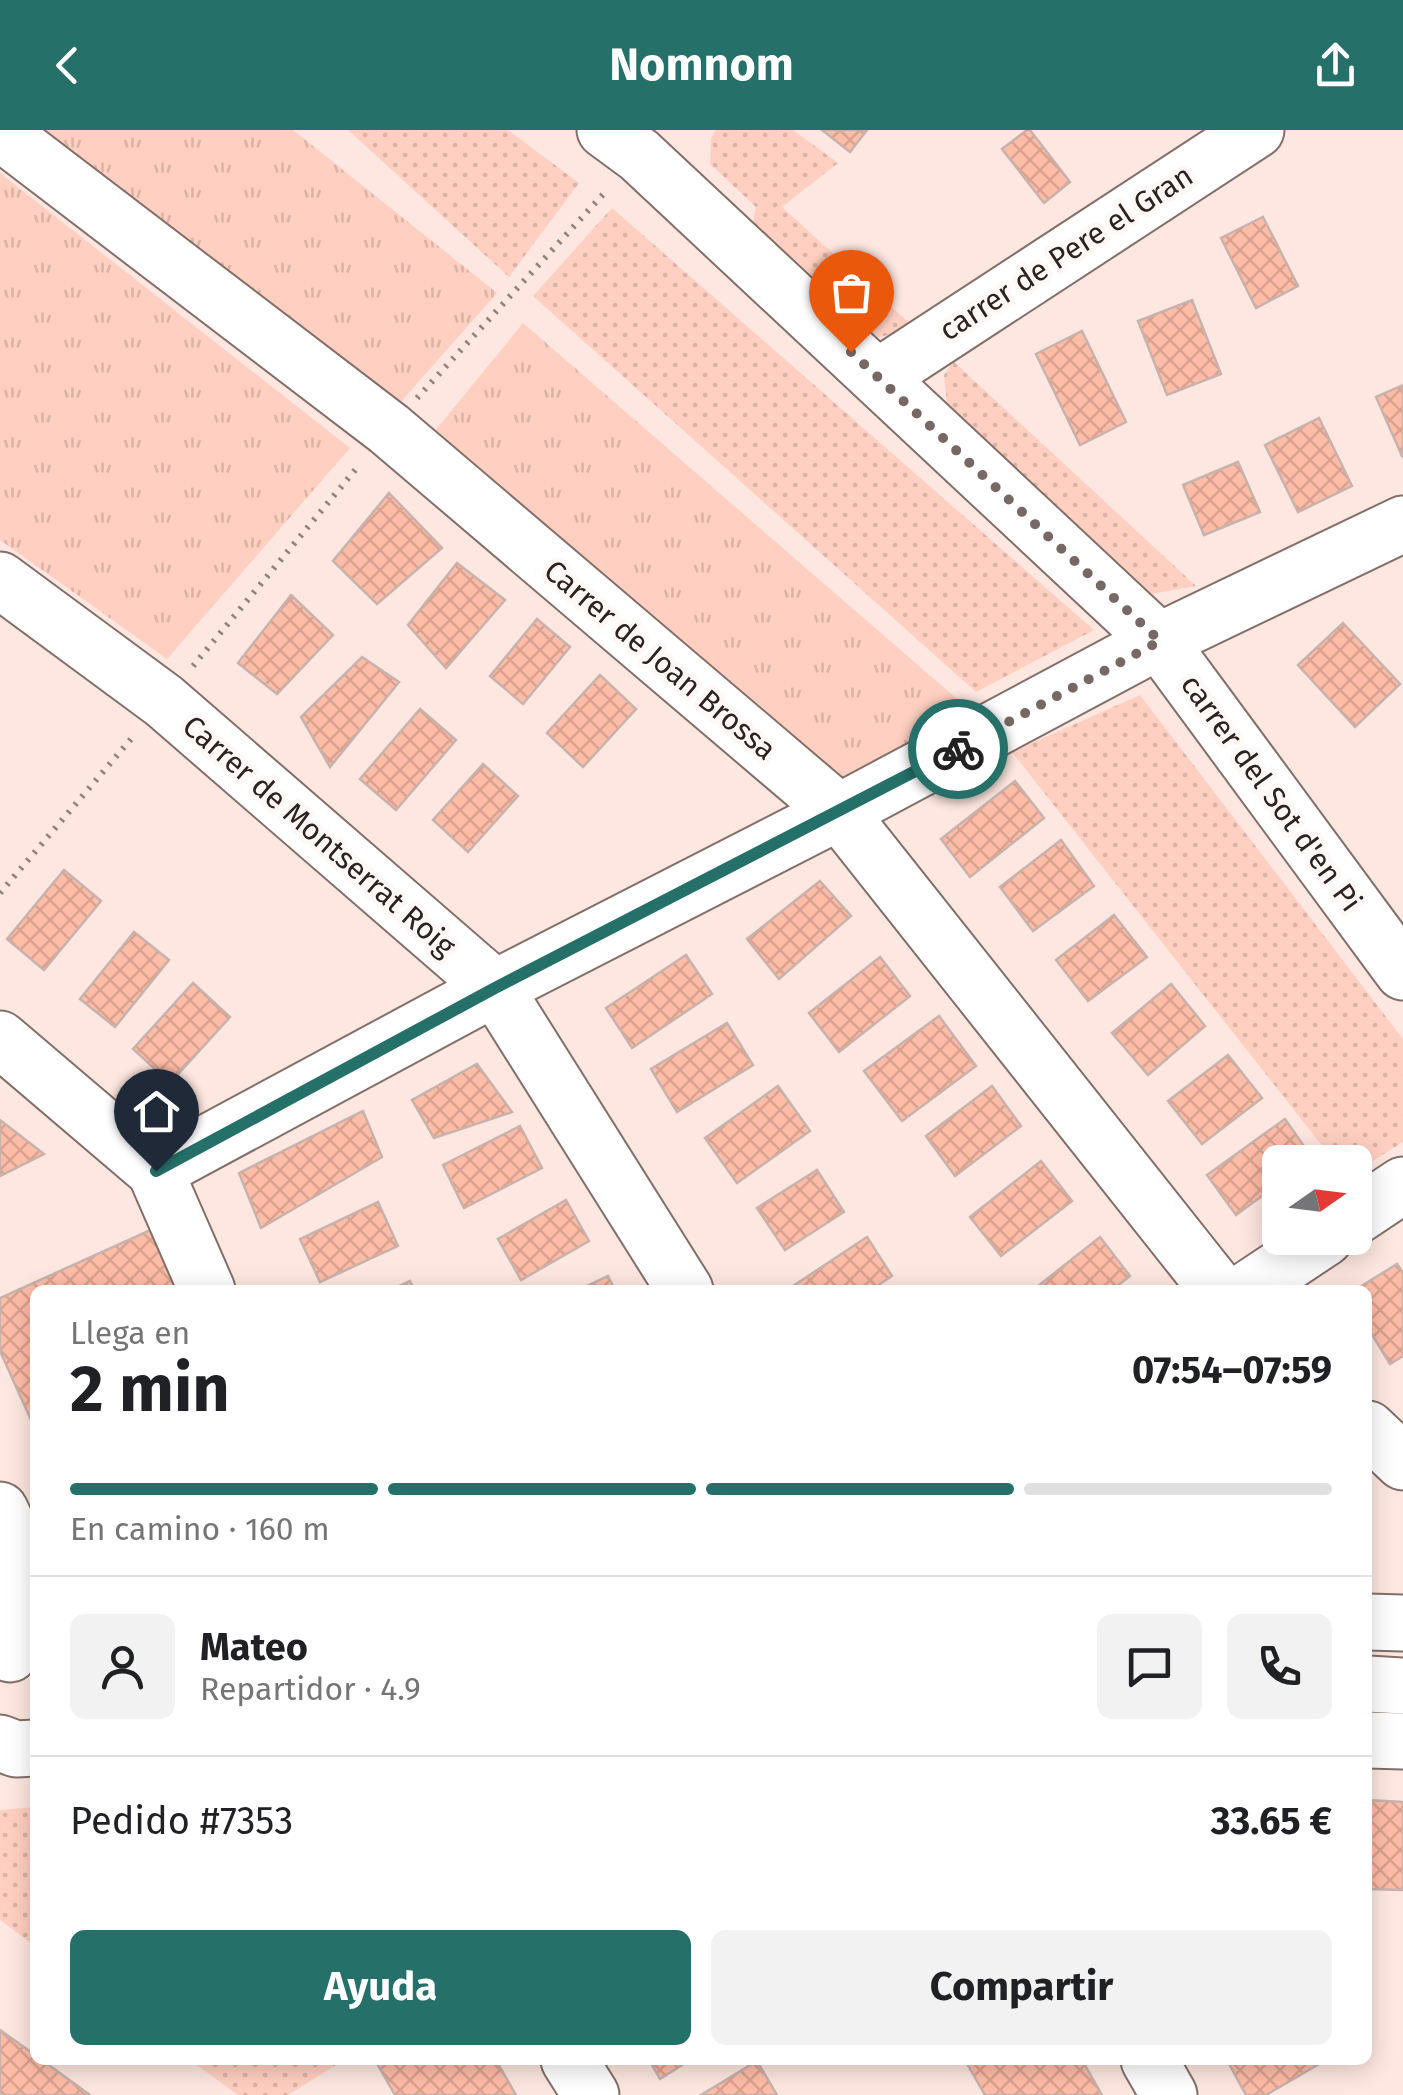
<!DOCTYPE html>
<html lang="es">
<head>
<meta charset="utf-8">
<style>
	body { margin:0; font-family:"Fira Sans",sans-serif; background:#f2f2f2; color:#202124; height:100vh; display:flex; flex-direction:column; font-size:38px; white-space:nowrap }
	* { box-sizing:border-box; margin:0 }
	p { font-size:32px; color:#757577 }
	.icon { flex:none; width:55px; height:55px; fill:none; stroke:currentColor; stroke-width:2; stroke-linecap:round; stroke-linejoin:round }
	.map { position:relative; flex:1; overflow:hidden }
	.sheet { position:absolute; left:30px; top:1155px; width:1342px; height:780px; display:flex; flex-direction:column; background:#fff; border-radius:15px; box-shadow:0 5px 25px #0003 }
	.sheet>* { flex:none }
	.needle { width:65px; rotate:76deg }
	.tools { position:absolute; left:1262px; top:1015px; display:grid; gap:20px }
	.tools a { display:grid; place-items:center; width:110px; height:110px; border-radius:15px; background:#fff; box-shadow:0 5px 25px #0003; font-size:50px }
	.pin { position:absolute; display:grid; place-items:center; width:85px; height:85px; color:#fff; margin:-102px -42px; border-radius:50% 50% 50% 0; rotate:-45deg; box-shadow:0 0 10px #0007 }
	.pin .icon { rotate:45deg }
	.courier { position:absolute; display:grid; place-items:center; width:100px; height:100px; margin:-50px; border:8px solid #26706a; border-radius:50%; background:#fff; color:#222; box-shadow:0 2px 12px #0007 }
	.summary em { font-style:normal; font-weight:700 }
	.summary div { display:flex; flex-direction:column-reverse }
	.summary { display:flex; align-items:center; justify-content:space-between; height:170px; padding:0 40px }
	h1 { font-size:65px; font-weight:700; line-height:75px }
	.bar { display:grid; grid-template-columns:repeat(4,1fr); gap:15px 10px; align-content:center; height:120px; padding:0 40px }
	.bar i { height:12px; border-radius:8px; background:#e0e0e0 }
	.bar .on { background:#26706a }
	.bar p { grid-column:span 4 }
	.line { display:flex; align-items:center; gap:25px; padding:0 40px; border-top:2px solid #e0e0e0 }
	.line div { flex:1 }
	.round { display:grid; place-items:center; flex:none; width:105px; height:105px; border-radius:15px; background:#f2f2f2 }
	.button { display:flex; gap:20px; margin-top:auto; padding:20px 40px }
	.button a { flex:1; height:115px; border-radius:15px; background:#26706a; color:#fff; font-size:40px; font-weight:700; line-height:115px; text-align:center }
	.button a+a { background:#f2f2f2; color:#202124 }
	header { display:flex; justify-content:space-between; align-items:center; height:130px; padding:0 40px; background:#26706a; color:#fff; font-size:45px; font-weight:700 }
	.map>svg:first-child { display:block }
	.grass { fill:url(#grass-tufts) }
	.park { fill:url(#park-dots) }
	.building { fill:url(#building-cross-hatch); stroke:#c8b3ac; stroke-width:2.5 }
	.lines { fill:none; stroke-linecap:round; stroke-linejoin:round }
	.minor-casing { stroke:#836f69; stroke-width:59 }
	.path { stroke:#92827e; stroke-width:6; stroke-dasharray:2.5 8; stroke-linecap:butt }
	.minor { stroke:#fff; stroke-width:55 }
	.done { stroke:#766864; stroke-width:10; stroke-dasharray:0 18 }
	.route { stroke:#26706a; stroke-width:12 }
	.labels { text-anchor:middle; stroke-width:10; stroke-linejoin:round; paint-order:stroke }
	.street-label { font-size:30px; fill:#2c2321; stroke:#fef9f7 }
</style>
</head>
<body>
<header><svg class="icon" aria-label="back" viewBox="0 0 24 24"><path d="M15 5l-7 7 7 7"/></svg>Nomnom<svg class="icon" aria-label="share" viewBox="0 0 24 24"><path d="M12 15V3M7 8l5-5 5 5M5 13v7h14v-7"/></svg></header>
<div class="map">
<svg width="1403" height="1965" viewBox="0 0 1403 1965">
	<defs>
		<pattern id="grass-tufts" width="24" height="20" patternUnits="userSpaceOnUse" patternTransform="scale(2.5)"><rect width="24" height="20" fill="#ffd0c1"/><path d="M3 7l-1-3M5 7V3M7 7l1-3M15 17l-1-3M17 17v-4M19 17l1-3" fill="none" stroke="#dbb2a6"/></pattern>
		<pattern id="park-dots" width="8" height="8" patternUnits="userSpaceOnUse" patternTransform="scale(2.5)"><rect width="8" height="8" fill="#ffd0c1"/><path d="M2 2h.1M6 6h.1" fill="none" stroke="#dbb2a6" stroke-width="1.8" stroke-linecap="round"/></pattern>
		<pattern id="building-cross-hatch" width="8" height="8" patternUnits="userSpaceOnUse" patternTransform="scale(2.5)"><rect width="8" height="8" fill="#ffbda8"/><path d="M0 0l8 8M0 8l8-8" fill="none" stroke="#dba290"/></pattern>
	</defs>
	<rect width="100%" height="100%" fill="#fee7e0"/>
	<g class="grass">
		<polygon points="30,0 293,0 497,163 391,283"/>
		<polygon points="0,43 350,318 167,529 0,410"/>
		<polygon points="523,193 971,581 836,651 430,307"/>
	</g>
	<g class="park">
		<polygon points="348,0 508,0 579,53 509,147"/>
		<polygon points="716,0 793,0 838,33 782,77 916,199 875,208 751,101 756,77 710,34 711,8"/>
		<polygon points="612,78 1094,500 976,562 533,166"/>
		<polygon points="953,231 1196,456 1152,464 947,273 944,245"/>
		<polygon points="1140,565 1403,909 1403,1012 1355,1042 1355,1032 1335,1032 1012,622"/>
		<polygon points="35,1677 35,1816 0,1790 0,1680"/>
		<polygon points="190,1930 344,1930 288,1965 238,1965"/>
	</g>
	<g class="building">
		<polygon points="822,0 867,0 850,22"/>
		<polygon points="1027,0 1030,0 1070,52 1044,73 1002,19"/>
		<polygon points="1263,87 1298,156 1256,178 1221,108"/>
		<polygon points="1192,170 1221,244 1167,265 1138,191"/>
		<polygon points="1082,201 1126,292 1080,315 1036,224"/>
		<polygon points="1403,255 1403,325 1402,326 1376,267"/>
		<polygon points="1319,288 1352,356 1298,382 1265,315"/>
		<polygon points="1238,332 1260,382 1204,405 1183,355"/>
		<polygon points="389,363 442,418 377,474 333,431"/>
		<polygon points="457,433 505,470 446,538 408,495"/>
		<polygon points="291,465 333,505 277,564 238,533"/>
		<polygon points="537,489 570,517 523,574 490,546"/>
		<polygon points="1343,493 1400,554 1355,597 1298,535"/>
		<polygon points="362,527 399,552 330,637 301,587"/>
		<polygon points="600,545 636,579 583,637 547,603"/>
		<polygon points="420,579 456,610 396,680 360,649"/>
		<polygon points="483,634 518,666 468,722 433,690"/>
		<polygon points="1015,651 1044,688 970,747 941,709"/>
		<polygon points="1061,710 1094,756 1033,801 1000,757"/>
		<polygon points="64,740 101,771 44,840 7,809"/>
		<polygon points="820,751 851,786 779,849 747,809"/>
		<polygon points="1114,785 1147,827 1088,871 1056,830"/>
		<polygon points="134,802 169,830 115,897 80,869"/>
		<polygon points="686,825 712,864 632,918 606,878"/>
		<polygon points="880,827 910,866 839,922 809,883"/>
		<polygon points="193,853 230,887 170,953 133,919"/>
		<polygon points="1171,854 1205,896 1148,945 1112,903"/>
		<polygon points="939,886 976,936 902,991 864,941"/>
		<polygon points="727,893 753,935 677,982 651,939"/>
		<polygon points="1228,925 1262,968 1202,1014 1168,971"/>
		<polygon points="477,934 512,982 434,1008 412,970"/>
		<polygon points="778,956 810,1001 737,1053 705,1008"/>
		<polygon points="992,956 1021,996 955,1046 926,1006"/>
		<polygon points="363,981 382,1027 261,1098 239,1043"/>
		<polygon points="1285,989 1313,1029 1308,1032 1280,1032 1280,1053 1236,1085 1207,1045"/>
		<polygon points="0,990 44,1024 0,1046"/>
		<polygon points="520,996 542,1038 464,1078 443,1035"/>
		<polygon points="1041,1031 1072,1071 1001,1126 970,1087"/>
		<polygon points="817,1040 844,1082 785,1120 757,1078"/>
		<polygon points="566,1070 589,1111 521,1150 498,1109"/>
		<polygon points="378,1072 398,1116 320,1152 300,1109"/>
		<polygon points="153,1099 181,1160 35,1160 35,1299 0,1221 0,1168"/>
		<polygon points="867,1107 892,1146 871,1160 796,1160 793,1156"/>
		<polygon points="1100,1107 1130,1146 1112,1160 1033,1160"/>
		<polygon points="1397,1134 1403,1143 1403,1226 1390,1234 1368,1198 1368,1160 1355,1160"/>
		<polygon points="608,1146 615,1160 579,1160"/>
		<polygon points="410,1151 414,1160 391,1160"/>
		<polygon points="1368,1670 1403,1672 1403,1760 1368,1759"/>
		<polygon points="0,1900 35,1925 35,1930 42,1930 90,1965 0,1965"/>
		<polygon points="375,1930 496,1930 516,1965 395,1965"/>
		<polygon points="649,1930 690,1930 660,1949"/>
		<polygon points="969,1930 1082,1930 1102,1965 985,1965 966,1932"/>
		<polygon points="1227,1930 1326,1930 1266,1965 1246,1965"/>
		<polygon points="757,1931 777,1965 701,1965"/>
	</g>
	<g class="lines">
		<g class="minor-casing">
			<g id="minor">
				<polyline points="605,0 639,25 1159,511 1403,842"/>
				<polyline points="0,2 389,299 839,682 1218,1160"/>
				<polyline points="878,247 1256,0"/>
				<polyline points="0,450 164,571 495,858 685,1160"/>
				<polyline points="0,909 155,1041 207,1160"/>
				<polyline points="155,1041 495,858 839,682 1159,511 1403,394"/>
				<polyline points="1355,1087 1403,1055"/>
				<polyline points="1247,1160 1325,1108"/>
				<polyline points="1368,1299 1403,1332"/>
				<polyline points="0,1380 30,1442 6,1486 10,1524"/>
				<polyline points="1368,1492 1403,1493"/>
				<polyline points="1368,1554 1403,1556"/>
				<polyline points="1368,1610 1403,1611"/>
				<polyline points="0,1613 16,1619 35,1618"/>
				<polyline points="569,1930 591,1965"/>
				<polyline points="1149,1930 1169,1965"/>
			</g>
		</g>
		<g class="path">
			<polyline points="417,268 608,59"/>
			<polyline points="193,536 360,334"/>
			<polyline points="0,763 136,603"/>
		</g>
		<use href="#minor" class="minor"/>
	</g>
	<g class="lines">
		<polyline class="done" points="851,222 1160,511 958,619"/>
		<polyline class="route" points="156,1041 495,858 958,619"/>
	</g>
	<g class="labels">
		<g class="street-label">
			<text transform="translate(1066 123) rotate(-33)" y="10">carrer de Pere el Gran</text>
			<text transform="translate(660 530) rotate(40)" y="10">Carrer de Joan Brossa</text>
			<text transform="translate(1271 663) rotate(54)" y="10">carrer del Sot d'en Pi</text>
			<text transform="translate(319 706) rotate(41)" y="10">Carrer de Montserrat Roig</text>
		</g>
	</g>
</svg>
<div class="tools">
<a><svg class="needle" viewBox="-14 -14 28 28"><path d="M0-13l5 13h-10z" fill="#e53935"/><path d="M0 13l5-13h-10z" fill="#757577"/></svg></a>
</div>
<div class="pin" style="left:851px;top:222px;background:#ea580c"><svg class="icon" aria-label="bag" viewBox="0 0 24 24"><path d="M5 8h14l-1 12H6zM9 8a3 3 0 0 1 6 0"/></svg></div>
<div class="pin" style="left:156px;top:1041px;background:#1f2937"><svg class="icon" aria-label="home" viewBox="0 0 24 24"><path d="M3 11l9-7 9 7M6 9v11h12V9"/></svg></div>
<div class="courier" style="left:958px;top:619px"><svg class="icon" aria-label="bike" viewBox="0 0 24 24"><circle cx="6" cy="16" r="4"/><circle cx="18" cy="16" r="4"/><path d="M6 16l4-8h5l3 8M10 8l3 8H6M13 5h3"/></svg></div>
<section class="sheet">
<div class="summary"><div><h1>2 min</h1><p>Llega en</p></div><em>07:54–07:59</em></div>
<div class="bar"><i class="on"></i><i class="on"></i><i class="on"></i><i></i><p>En camino · 160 m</p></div>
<div class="line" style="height:180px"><a class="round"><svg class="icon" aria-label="person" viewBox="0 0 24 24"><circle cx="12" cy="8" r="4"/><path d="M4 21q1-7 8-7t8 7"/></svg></a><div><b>Mateo</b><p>Repartidor · 4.9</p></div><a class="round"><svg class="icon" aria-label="chat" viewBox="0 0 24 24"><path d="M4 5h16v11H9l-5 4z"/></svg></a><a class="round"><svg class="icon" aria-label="phone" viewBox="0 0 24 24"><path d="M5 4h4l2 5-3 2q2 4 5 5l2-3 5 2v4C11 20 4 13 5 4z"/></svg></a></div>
<div class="line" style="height:130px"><div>Pedido #7353</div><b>33.65 €</b></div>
<div class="button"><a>Ayuda</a><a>Compartir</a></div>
</section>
</div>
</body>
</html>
